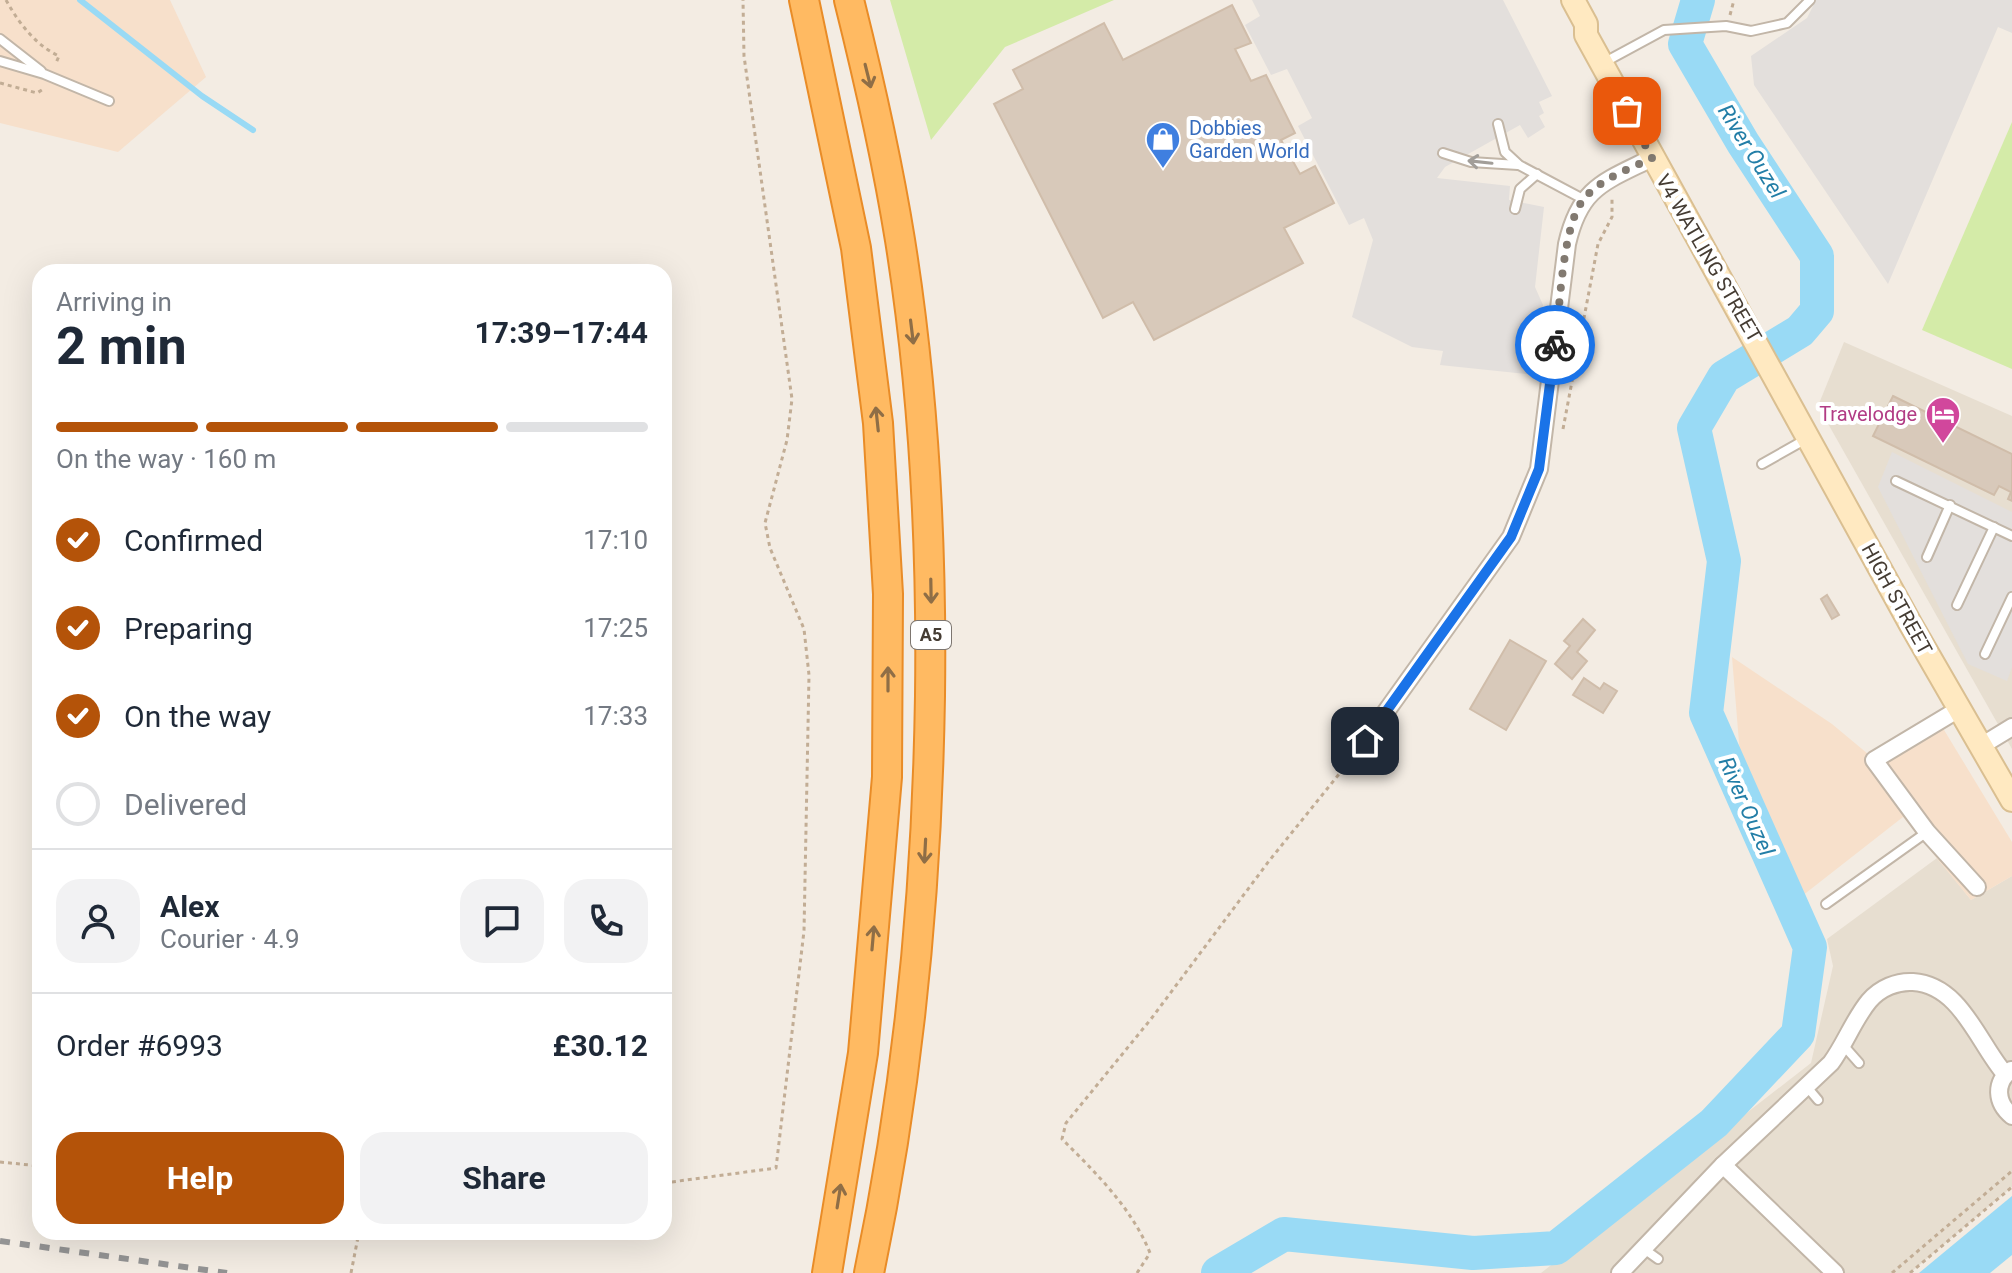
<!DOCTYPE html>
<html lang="en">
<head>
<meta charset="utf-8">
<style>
	body { margin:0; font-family:Roboto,sans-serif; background:#f2f2f3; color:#1f2937; height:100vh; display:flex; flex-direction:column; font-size:30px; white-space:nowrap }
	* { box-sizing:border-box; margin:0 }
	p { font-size:26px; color:#747a83 }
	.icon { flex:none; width:44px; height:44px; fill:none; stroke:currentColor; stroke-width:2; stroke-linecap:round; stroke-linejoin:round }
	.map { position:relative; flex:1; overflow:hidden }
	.drawer { position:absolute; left:32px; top:264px; width:640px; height:976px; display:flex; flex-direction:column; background:#fff; border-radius:24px; box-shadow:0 8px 32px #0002 }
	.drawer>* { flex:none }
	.pin { position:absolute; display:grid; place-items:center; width:68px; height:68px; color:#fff; margin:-34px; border-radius:16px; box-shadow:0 4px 12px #0006 }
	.courier { position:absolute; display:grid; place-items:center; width:80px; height:80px; margin:-40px; border:6px solid #1a73e8; border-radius:50%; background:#fff; color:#222; box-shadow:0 2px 10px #0007 }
	.headline em { font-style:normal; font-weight:700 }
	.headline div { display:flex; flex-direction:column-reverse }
	.headline { display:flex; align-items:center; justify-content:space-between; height:136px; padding:0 24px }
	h1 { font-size:52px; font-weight:700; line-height:60px }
	.bar { display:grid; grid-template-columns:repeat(4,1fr); gap:12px 8px; align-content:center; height:96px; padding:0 24px }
	.bar i { height:10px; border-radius:6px; background:#e0e1e3 }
	.bar .on { background:#b45309 }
	.bar p { grid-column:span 4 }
	.line { display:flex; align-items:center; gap:20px; padding:0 24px; border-top:2px solid #e0e1e3 }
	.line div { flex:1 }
	.round { display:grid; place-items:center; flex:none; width:84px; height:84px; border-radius:24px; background:#f2f2f3 }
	ol { padding:0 24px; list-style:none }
	li { display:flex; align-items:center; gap:24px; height:88px }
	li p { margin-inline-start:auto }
	li .icon { padding:8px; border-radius:50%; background:#b45309; color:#fff; stroke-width:4 }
	li:last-child { color:#747a83 }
	li i { width:44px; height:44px; border:4px solid #e0e1e3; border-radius:50% }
	.action { display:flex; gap:16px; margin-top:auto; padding:16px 24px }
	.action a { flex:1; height:92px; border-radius:24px; background:#b45309; color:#fff; font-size:32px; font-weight:700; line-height:92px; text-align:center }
	.action a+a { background:#f2f2f3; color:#1f2937 }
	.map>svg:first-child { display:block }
	.residential { fill:#e7ded0 }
	.commercial { fill:#f7e0cb }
	.green { fill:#d4eba8 }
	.parking { fill:#e3dfdc }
	.water { fill:#99daf5 }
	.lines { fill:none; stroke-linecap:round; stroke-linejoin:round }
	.stream { stroke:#99daf5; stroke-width:6 }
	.river { stroke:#99daf5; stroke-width:34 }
	.building { fill:#d8c9ba; stroke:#d0bdaa; stroke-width:2 }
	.lane-casing { stroke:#c2b6a8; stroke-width:12 }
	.street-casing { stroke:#c2b6a8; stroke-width:20 }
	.secondary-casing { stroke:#dabf91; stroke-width:26 }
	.highway-casing { stroke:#e98c27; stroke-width:32 }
	.path { stroke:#c2ad95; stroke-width:3; stroke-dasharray:4 4; stroke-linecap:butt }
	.lane { stroke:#fff; stroke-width:8 }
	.street { stroke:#fff; stroke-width:16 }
	.secondary { stroke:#ffe9c1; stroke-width:22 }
	.highway { stroke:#ffba62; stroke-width:28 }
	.rail { stroke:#949494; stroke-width:6; stroke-dasharray:10 10; stroke-linecap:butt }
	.oneway { stroke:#8f6e46 }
	.oneway2 { stroke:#a29e99 }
	.done { stroke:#827a71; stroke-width:8; stroke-dasharray:0 14.4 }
	.route { stroke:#1a73e8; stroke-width:10 }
	.labels { text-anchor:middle; stroke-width:8; stroke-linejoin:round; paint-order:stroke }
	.shield { fill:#fff; stroke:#7d7670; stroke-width:2 }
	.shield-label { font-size:18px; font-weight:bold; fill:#453c33 }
	.shop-label { font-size:20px; fill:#366cbe; stroke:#fff; text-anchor:start }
	.street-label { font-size:20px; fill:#453c33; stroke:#fff }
	.hotel-label { font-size:20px; fill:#b23c85; stroke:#fff; text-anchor:end }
	.water-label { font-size:22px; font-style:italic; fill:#237ea7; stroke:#fff }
</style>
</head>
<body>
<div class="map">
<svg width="2012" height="1273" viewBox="0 0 2012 1273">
	<rect width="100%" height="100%" fill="#f3ece3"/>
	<g class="residential">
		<polygon points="1844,342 2012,416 2012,749 1818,406"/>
		<polygon points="1937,858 1971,900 2012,876 2012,1187 1910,1273 1541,1273 1811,1063 1833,966 1827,939"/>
	</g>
	<g class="commercial">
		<polygon points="0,0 170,0 206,77 118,152 0,123"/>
		<polygon points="1732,657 1832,724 1868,754 1938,720 2012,842 2012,876 1971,900 1903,817 1802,896 1742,779"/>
	</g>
	<g class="green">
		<polygon points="890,0 1114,0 1005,47 931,140"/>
		<polygon points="2012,122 2012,369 1922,330"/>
	</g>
	<g class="parking">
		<polygon points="1252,0 1503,0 1552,96 1539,102 1544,113 1539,116 1545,127 1528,138 1520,125 1445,167 1437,178 1510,186 1509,200 1544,207 1535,287 1543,305 1535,375 1440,365 1443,351 1412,347 1352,317 1373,240 1364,218 1349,225 1298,126 1312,118 1287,69 1271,75 1245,25 1260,16"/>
		<polygon points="1816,0 2012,0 2012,33 1998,27 1888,284 1754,85 1751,56 1807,18"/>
		<polygon points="1892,452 2012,512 2012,667 2007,681 1968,664 1878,487"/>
	</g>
	<polygon class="water" points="2012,1196 2012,1255 1990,1273 1919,1273"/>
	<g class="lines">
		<polyline class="stream" points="80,0 202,96 253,130"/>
		<polyline class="river" points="1218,1273 1284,1234 1473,1253 1556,1248 1714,1123 1798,1034 1810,947 1706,713 1724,561 1694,428 1724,377 1800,331 1817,311 1817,256 1743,143 1685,44 1698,0"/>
	</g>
	<g class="building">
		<polygon points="1232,5 1251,43 1235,49 1251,81 1266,75 1295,133 1281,140 1300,174 1315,166 1334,203 1284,228 1303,263 1154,340 1133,302 1103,318 994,104 1023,89 1013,70 1104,23 1123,60"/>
		<polygon points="1893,396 2012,454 2012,501 2008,499 2011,492 1999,486 1994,495 1873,436"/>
		<polygon points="1827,595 1839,615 1832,619 1821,599"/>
		<polygon points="1583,619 1595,630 1577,652 1587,661 1572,679 1555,664 1570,646 1564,641"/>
		<polygon points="1510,640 1546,661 1506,730 1470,709"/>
		<polygon points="1584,678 1600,689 1604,683 1617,691 1603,713 1573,695"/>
	</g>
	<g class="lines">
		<g class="lane-casing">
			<g id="lane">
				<polyline points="0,39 41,71"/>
				<polyline points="0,61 44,74 109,101"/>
				<polyline points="1603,63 1664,30 1726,26 1751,31 1787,23 1810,0"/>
				<polyline points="1498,124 1505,152 1519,165 1583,199"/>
				<polyline points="1443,153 1471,162 1518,165"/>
				<polyline points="1515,209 1520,189 1537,174"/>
				<polyline points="1762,464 1808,438"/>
				<polyline points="1896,481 2012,536"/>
				<polyline points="1927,557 1950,505"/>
				<polyline points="1957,605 1994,527"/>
				<polyline points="1985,654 2012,597"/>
				<polyline points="1826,904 1927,832"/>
				<polyline points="1844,1046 1859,1063"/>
				<polyline points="1807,1087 1818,1100"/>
				<polyline points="1644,1249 1658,1259"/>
			</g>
		</g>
		<g class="street-casing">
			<g id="street">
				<polyline points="1959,709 1874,760 1927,832 1977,887"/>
				<path d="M1365 741 1511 537 1539 469 1567 244C1580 187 1604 182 1652 158"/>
				<polyline points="1981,746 2012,727"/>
				<path d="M2011 1070C1994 1083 1996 1103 2012 1116"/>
				<polyline points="1723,1165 1835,1273"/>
				<path d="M1620 1273 1723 1165 1831 1063C1845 1044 1854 1019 1869 1001 1880 988 1897 981 1913 982 1961 985 1978 1043 2005 1074"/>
			</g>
		</g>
		<g class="secondary-casing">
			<polyline id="secondary" points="1573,0 1586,24 1586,35 1911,625 2012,800"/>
		</g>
		<g class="highway-casing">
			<g id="highway">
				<polyline points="804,0 856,248 878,423 888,594 887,777 863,1053 827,1273"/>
				<path d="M849 0C869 80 887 159 900 240 924 391 932 544 930 696 927 891 909 1083 869 1273"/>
			</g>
		</g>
		<g class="path">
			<path d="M6 0C19 23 35 45 59 56L56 63"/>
			<polyline points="1730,15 1734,0"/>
			<polyline points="0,83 37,93 45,88"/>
			<polyline points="1563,429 1598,244 1612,217 1612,199"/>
			<polyline points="0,1162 40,1166"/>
			<polyline points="664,1183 776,1168 804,931 809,675 804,629 770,548 765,523 787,440 792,399 744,56 743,0"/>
			<polyline points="351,1273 359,1232"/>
			<path d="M1137 1273 1150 1253C1132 1208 1095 1172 1062 1139L1066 1123 1151 1019 1269 861 1356 753"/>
			<polyline points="1892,1273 2012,1171"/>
			<polyline points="1910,1273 2012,1187"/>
		</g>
		<use href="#lane" class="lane"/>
		<use href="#street" class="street"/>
		<use href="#secondary" class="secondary"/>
		<use href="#highway" class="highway"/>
		<polyline class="rail" points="0,1241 227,1273"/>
	</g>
	<defs><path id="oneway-shaft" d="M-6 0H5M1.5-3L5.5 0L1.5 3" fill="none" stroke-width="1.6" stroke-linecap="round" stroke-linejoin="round" transform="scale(2)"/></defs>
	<g class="oneway">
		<use href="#oneway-shaft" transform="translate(868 76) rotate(76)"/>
		<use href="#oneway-shaft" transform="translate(912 332) rotate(83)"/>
		<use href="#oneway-shaft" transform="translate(877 419) rotate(-96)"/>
		<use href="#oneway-shaft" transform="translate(931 591) rotate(89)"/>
		<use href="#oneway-shaft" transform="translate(888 679) rotate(-90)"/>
		<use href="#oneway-shaft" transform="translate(925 851) rotate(93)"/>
		<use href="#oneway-shaft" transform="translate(873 938) rotate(-85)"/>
		<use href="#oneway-shaft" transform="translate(839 1196) rotate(-81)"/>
	</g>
	<use class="oneway2" href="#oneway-shaft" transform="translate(1480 162) rotate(-174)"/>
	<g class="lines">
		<path class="done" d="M1555 345C1560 309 1562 227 1583 200 1599 179 1630 169 1652 158L1627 111"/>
		<polyline class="route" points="1365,741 1511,537 1539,469 1555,345"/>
	</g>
	<defs>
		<g id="shop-pin" transform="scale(1.8)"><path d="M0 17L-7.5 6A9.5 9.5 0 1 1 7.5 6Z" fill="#3f7fe0" stroke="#fff"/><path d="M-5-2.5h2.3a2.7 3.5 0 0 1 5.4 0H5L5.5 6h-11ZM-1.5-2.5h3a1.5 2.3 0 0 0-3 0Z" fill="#fff"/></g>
		<g id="hotel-pin" transform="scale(1.8)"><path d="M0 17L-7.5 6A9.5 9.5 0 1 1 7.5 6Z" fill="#d1479c" stroke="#fff"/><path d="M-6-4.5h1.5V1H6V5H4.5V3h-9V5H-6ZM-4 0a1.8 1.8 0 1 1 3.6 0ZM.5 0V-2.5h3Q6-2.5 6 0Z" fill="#fff"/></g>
	</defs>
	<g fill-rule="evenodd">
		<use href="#shop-pin" x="1163" y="139"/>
		<use href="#hotel-pin" x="1943" y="414"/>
	</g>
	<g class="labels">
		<rect class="shield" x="911" y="621" width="40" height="28" rx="6"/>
		<g class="shield-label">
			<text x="931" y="641">A5</text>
		</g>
		<g class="shop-label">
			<text x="1189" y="135">Dobbies<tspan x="1189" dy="23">Garden World</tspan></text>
		</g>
		<g class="street-label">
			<text transform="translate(1709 258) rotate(60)" y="7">V4 WATLING STREET</text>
			<text transform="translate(1897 599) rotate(61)" y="7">HIGH STREET</text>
		</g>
		<g class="hotel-label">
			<text x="1917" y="421">Travelodge</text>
		</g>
		<g class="water-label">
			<text transform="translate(1752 151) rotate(58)" y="8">River Ouzel</text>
			<text transform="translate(1747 806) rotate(66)" y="8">River Ouzel</text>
		</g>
	</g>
</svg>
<div class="pin" style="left:1627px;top:111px;background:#ea580c"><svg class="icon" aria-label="bag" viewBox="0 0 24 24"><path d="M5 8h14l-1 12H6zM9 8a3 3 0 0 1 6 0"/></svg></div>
<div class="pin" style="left:1365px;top:741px;background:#1f2937"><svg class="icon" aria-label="home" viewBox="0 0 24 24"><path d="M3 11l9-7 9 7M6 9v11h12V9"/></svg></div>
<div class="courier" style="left:1555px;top:345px"><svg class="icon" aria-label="bike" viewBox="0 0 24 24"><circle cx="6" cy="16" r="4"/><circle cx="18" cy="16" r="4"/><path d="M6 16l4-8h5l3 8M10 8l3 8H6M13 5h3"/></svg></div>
<section class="drawer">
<div class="headline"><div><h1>2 min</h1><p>Arriving in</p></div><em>17:39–17:44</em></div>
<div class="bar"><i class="on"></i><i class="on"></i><i class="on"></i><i></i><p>On the way · 160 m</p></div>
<ol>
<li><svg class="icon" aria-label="check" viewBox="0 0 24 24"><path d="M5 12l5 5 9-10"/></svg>Confirmed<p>17:10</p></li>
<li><svg class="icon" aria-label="check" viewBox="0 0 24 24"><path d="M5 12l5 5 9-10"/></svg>Preparing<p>17:25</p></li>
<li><svg class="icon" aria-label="check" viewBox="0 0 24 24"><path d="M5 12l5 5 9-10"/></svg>On the way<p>17:33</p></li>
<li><i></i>Delivered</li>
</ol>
<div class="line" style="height:144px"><a class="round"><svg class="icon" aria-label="person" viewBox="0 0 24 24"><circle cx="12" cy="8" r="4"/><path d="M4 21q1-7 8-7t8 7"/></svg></a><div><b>Alex</b><p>Courier · 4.9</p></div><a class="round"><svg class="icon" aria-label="chat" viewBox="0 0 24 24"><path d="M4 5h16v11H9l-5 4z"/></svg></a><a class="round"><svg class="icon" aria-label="phone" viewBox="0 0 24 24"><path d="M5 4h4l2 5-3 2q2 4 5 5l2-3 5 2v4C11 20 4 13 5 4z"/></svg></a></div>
<div class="line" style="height:104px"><div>Order #6993</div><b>£30.12</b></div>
<div class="action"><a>Help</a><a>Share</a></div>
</section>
</div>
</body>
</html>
